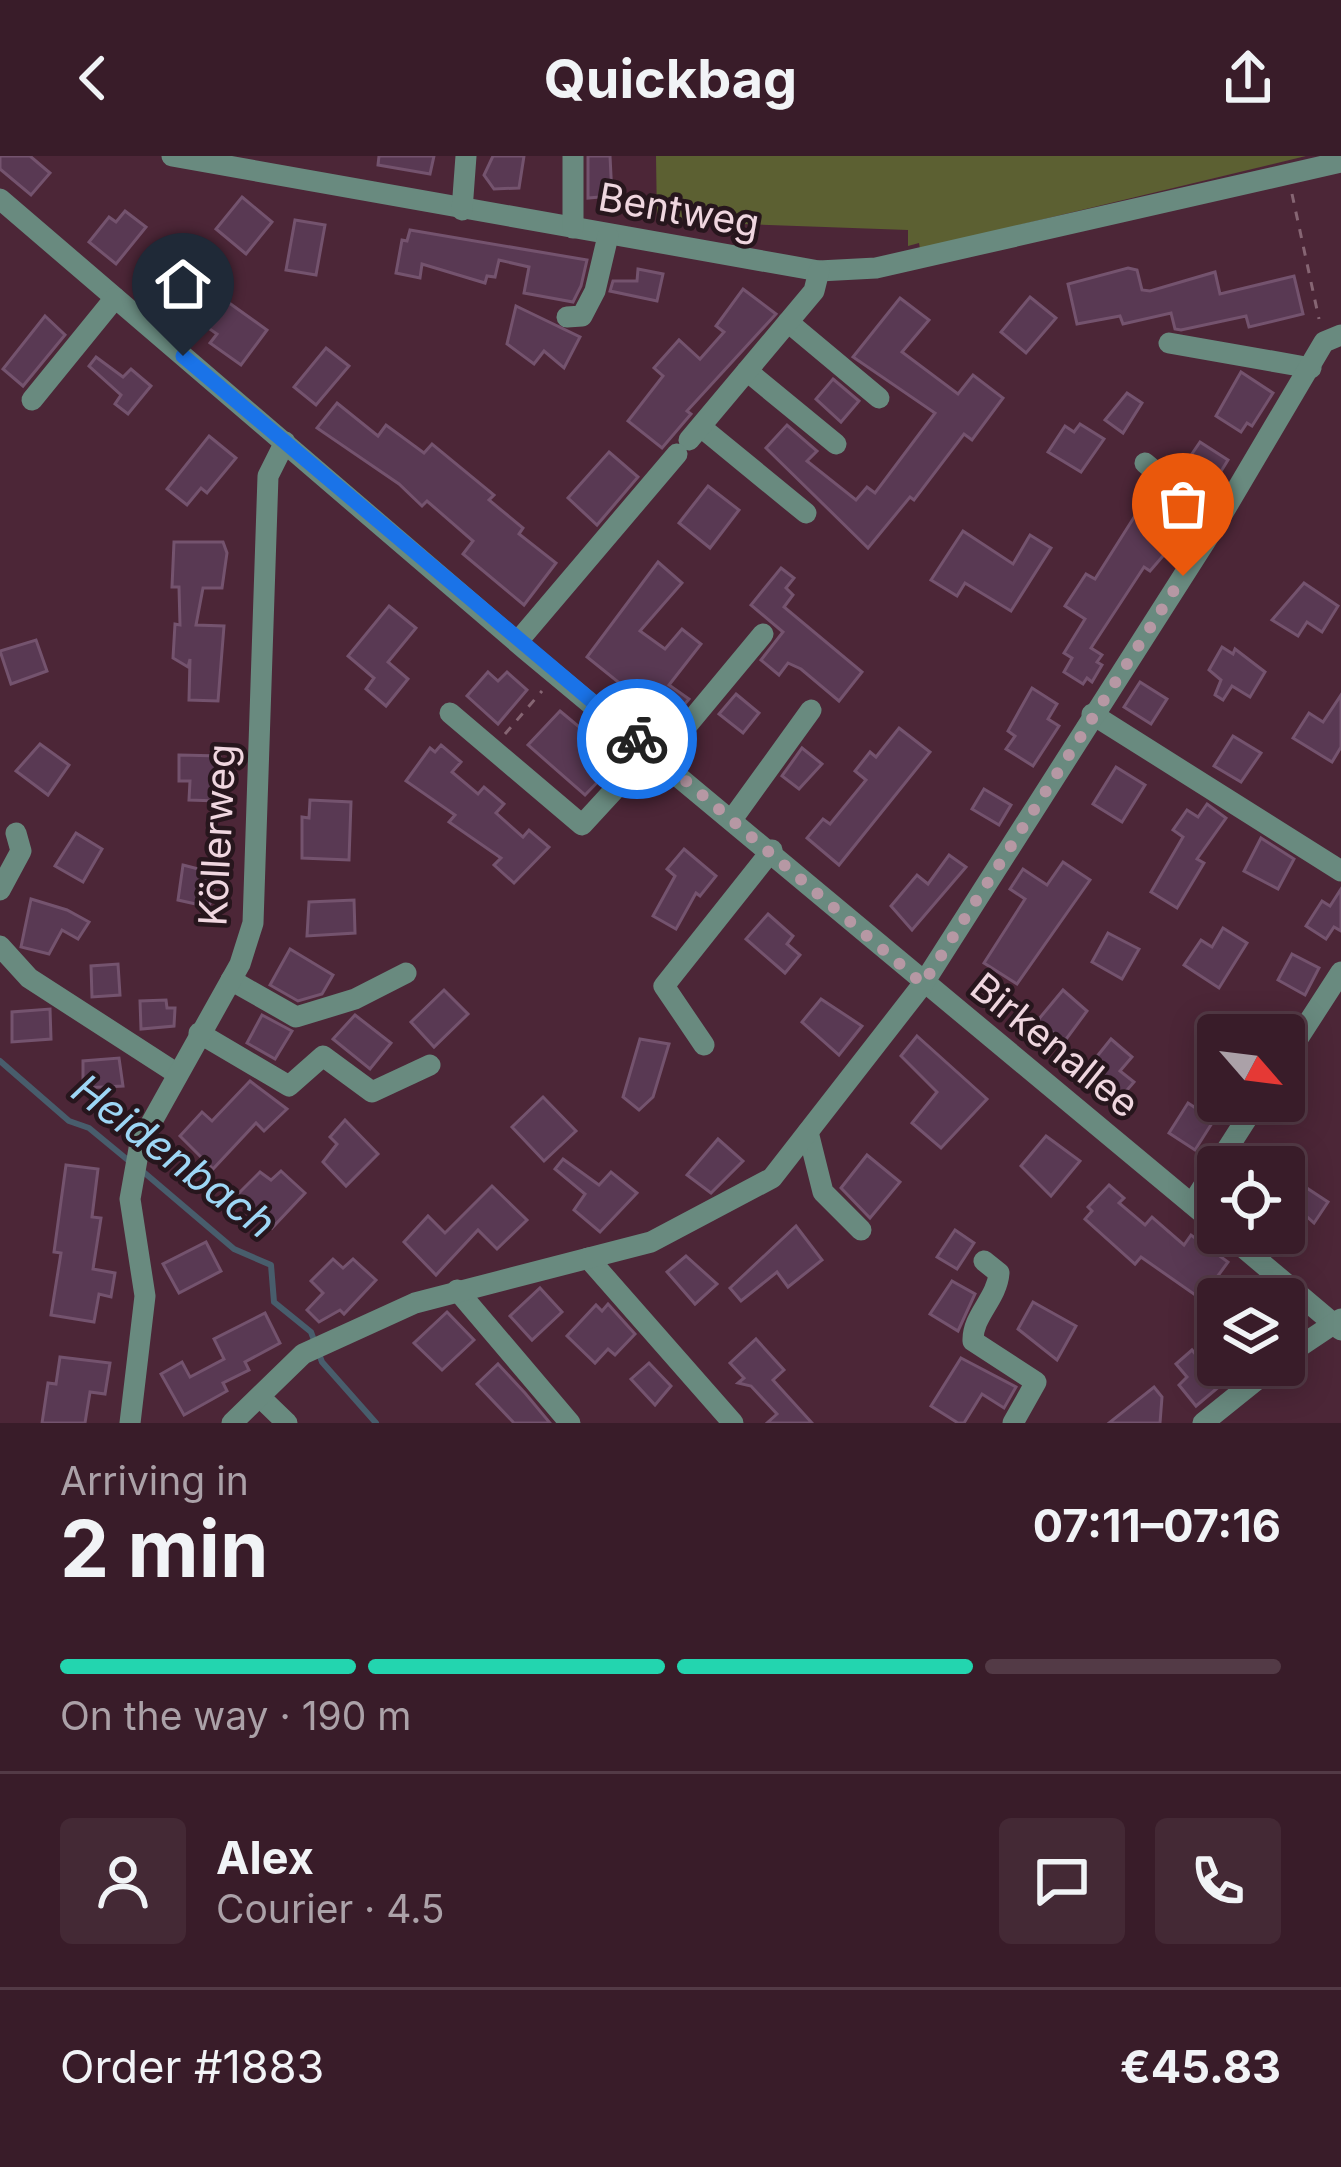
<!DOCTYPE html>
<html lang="en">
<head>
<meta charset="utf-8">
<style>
	body { margin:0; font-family:Inter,sans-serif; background:#442935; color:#f1f3f6; height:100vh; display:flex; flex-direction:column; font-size:45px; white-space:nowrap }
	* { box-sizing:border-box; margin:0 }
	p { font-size:39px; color:#aba1a8 }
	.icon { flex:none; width:66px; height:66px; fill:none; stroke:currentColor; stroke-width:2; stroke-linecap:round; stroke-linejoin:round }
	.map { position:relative; height:1267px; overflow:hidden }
	.sheet { display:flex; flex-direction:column; background:#391c29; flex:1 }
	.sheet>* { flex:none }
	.needle { width:78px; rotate:118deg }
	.buttons { position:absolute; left:1197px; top:858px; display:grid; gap:24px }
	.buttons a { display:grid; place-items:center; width:108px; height:108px; border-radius:12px; background:#391c29; box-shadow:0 6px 30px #0003,0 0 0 3px #533a46; font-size:60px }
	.pin { position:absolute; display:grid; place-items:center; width:102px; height:102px; color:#fff; margin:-123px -51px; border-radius:50% 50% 50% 0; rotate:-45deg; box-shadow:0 0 12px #0007 }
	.pin .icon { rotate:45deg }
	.courier { position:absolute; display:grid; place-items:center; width:120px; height:120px; margin:-60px; border:9px solid #1a73e8; border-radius:50%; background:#fff; color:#222; box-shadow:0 3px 15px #0007 }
	.head em { font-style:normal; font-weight:700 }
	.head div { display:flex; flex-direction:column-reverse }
	.head { display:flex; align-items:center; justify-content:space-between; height:204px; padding:0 60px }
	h1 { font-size:78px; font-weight:700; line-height:90px }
	.bar { display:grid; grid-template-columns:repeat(4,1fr); gap:18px 12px; align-content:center; height:144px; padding:0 60px }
	.bar i { height:15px; border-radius:9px; background:#533a46 }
	.bar .current { background:#23d5af }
	.bar p { grid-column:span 4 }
	.line { display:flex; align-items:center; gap:30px; padding:0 60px; border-top:3px solid #533a46 }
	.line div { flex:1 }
	.round { display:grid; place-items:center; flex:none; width:126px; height:126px; border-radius:12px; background:#442935 }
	header { display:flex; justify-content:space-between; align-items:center; height:156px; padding:0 60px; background:#391c29; font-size:54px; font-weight:700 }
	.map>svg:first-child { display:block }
	.green { fill:#5c6032 }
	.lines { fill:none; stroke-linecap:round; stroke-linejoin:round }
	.stream { stroke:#485d6c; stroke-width:6 }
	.building { fill:#593953; stroke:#74536e; stroke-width:3 }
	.path { stroke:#866573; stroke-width:3; stroke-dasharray:9 9; stroke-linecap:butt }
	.minor { stroke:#698a7f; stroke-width:21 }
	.done { stroke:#b698a4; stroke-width:12; stroke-dasharray:0 21.6 }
	.route { stroke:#1a73e8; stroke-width:15 }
	.labels { text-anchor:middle; stroke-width:9; stroke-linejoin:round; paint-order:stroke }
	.street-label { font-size:39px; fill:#efd6df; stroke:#27161d }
	.water-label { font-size:42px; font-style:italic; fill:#9dd6f5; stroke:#27161d }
</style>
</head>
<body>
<header><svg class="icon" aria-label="back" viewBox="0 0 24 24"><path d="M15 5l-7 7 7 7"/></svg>Quickbag<svg class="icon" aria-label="share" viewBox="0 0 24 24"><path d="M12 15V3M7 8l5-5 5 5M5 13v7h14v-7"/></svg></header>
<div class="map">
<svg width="1341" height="1267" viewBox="0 0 1341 1267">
	<rect width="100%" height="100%" fill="#4c2637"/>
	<polygon class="green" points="656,0 1306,0 920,93 919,87 908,90 908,74 657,65"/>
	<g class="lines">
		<g class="stream">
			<polyline points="0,905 69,965 89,972 129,1005"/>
			<polyline points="140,1013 234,1093 271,1109 274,1146 311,1176 322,1206 376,1267"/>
		</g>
	</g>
	<g class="building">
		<polygon points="0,0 30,0 50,17 31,39 0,13"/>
		<polygon points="379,0 434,0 430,18 378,9"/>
		<polygon points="493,0 524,0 519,32 494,33 484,19"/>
		<polygon points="588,0 610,0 612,40 588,42"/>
		<polygon points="242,41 272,66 246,98 216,73"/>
		<polygon points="125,55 146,71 116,108 89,86 109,61 116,66"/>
		<polygon points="295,64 325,69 316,119 286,114"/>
		<polygon points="410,74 587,104 581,130 573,146 524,137 529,111 499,104 495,121 487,120 485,127 422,108 420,122 396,117 402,84 407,85"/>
		<polygon points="1128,112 1137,114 1142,134 1150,135 1215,116 1220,138 1294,120 1303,158 1249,171 1246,160 1181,174 1175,173 1171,157 1123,168 1120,160 1077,168 1068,128"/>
		<polygon points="638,113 663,118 657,145 610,135 613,125 637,125"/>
		<polygon points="183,114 267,174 241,209 210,187 217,178 164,141"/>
		<polygon points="743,133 776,158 687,255 691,258 662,292 628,265 663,220 654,212 679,184 700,203 724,176 716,170"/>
		<polygon points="1030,141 1056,162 1026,197 1001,176"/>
		<polygon points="900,142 929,164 902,196 958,238 973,219 1003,242 972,284 964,278 914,344 910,341 868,392 766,292 787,269 817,295 807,305 856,344 867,331 875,337 935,257 853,201"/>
		<polygon points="516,150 580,181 564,212 544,195 534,208 507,188"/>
		<polygon points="45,160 65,179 23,230 3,213"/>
		<polygon points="326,192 349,210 316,249 294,231"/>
		<polygon points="96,201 123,221 131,213 151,230 128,258 115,248 121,239 89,210"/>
		<polygon points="1241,216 1273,237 1252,270 1247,267 1241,276 1216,260"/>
		<polygon points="833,223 859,245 841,266 816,243"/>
		<polygon points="1127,237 1142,247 1123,277 1105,264"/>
		<polygon points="337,247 378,280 386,269 424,297 432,288 494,339 489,344 523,372 519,378 556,407 524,449 463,398 473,385 427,345 422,350 399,328 317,272"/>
		<polygon points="1080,268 1104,283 1081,316 1048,296 1065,270 1074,276"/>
		<polygon points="209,280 236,302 207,337 201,332 187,349 167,333"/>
		<polygon points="1200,286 1228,304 1210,333 1181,314"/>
		<polygon points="609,296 638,321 597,369 568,342"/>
		<polygon points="708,330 739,354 710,392 679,367"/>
		<polygon points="1155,344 1185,364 1181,379 1150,415 1144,411 1091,492 1102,499 1097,506 1102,509 1092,526 1087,522 1083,528 1064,516 1072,502 1064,497 1085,463 1065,450 1086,418 1095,423 1138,355"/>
		<polygon points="963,375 1013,408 1030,379 1051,392 1011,455 965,427 957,440 931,424"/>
		<polygon points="174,386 223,386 227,397 222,432 203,432 196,469 224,470 218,545 189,544 190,503 188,511 173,502 175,468 180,469 179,431 172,431"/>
		<polygon points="658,406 682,427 640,475 665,493 682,473 701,488 669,529 689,543 669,567 587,501"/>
		<polygon points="781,412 794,422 786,432 793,439 784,451 862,516 839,545 801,513 788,507 779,519 761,504 783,476 751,449"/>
		<polygon points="1304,427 1338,450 1322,476 1307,466 1298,480 1272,464"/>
		<polygon points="389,450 416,472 388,506 408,523 386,550 366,533 374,522 348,500"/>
		<polygon points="36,484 47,515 11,528 0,495"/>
		<polygon points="1222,491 1233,498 1235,493 1265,516 1250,541 1232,530 1223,544 1215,539 1221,524 1209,514"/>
		<polygon points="488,516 498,525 507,516 527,534 498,568 467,540"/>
		<polygon points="1140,526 1167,543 1151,568 1124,551"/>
		<polygon points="1032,532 1057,548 1048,563 1059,570 1033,610 1006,593 1015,580 1008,575"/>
		<polygon points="736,538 759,557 743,577 719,558"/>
		<polygon points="1341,539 1341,591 1332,606 1293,582 1309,557 1323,566"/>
		<polygon points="560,555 619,604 585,639 528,589"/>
		<polygon points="899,572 930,596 839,709 807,682 823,663 830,668 866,624 855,615 870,596 876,601"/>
		<polygon points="1233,580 1261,597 1241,626 1214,610"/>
		<polygon points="40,588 69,609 48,639 16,615"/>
		<polygon points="441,589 461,606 452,616 478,638 484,631 504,648 496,657 523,681 529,674 549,691 514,727 494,709 501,702 449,666 455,659 406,625 430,592 435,596"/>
		<polygon points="802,592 822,608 799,633 782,620"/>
		<polygon points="179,599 220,600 218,645 189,644 190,625 179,625"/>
		<polygon points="1116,611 1145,629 1122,666 1093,648"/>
		<polygon points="984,633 1011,649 999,669 972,653"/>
		<polygon points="310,644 351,646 349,704 302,702 302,661 309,662"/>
		<polygon points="1207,648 1226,662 1197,703 1204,707 1177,752 1151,736 1183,681 1173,674 1187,654 1198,661"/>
		<polygon points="76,677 102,693 83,726 55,710"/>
		<polygon points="1261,682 1294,703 1278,733 1244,715"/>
		<polygon points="684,693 716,720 700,740 696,737 676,773 653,760 675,720 667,713"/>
		<polygon points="949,699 966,711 912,774 891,750 917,719 928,728"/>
		<polygon points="1063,706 1090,724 1017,828 984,807 1025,743 1010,733 1023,713 1047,729"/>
		<polygon points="183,709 218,718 209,751 178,744"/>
		<polygon points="1341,733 1341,775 1334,771 1326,783 1306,770 1322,745 1330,750"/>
		<polygon points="31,743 67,754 89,766 78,783 62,774 49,798 21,791"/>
		<polygon points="354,744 355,777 307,780 309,746"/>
		<polygon points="768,758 793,780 787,788 800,799 785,817 746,783"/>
		<polygon points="1223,772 1247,787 1219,832 1184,809 1201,784 1212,791"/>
		<polygon points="1108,777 1139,793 1122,823 1092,806"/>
		<polygon points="290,793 333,819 322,838 298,845 270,829"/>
		<polygon points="1292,798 1319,812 1305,839 1278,824"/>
		<polygon points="118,808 120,839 92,841 91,810"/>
		<polygon points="444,834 468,858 434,891 411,866"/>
		<polygon points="1063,834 1087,855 1064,886 1038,864"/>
		<polygon points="821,843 862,870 839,899 802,866"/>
		<polygon points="166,844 167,852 175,852 174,870 141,873 140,845"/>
		<polygon points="50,853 51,883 12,886 12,856"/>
		<polygon points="262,859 292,875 275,903 247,887"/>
		<polygon points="355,859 391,887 370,913 333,883"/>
		<polygon points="917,880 987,943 941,992 912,967 937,936 901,900"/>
		<polygon points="640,883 669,888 653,941 639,954 623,941"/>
		<polygon points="1111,883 1132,901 1120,915 1134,926 1116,947 1082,919"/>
		<polygon points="119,902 123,930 83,932 83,905"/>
		<polygon points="250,925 287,953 264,975 256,967 213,1013 180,980 202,956 212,965"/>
		<polygon points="543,941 576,975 544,1005 512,971"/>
		<polygon points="1188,947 1214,964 1195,994 1169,977"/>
		<polygon points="345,964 378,998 346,1030 323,1006 337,988 330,981"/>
		<polygon points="1046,980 1080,1005 1051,1040 1021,1010"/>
		<polygon points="718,983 743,1005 711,1037 687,1019"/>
		<polygon points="867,999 900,1026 870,1062 841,1032"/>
		<polygon points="563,1003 599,1029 611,1016 637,1037 600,1076 574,1054 585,1038 555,1013"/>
		<polygon points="66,1009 98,1013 92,1061 101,1062 93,1113 115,1117 111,1141 99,1138 94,1166 51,1159 61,1097 54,1096"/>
		<polygon points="281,1015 305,1037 272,1072 238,1038 260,1016 271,1024"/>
		<polygon points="1284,1017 1328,1046 1314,1067 1284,1040"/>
		<polygon points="1109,1029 1124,1042 1119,1047 1145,1069 1152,1061 1184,1089 1191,1079 1228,1106 1201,1143 1141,1101 1135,1108 1085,1063 1092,1055 1088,1051"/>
		<polygon points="492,1030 527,1064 497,1093 478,1074 436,1119 404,1086 428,1060 445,1077"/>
		<polygon points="796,1070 822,1104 788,1131 777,1116 741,1145 730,1132"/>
		<polygon points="955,1074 974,1087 957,1113 937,1101"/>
		<polygon points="206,1086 221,1115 179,1137 163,1108"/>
		<polygon points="686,1100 717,1128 695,1148 667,1116"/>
		<polygon points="333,1103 343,1112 353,1103 376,1124 344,1158 340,1154 319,1166 307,1154 323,1137 311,1125"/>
		<polygon points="952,1125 975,1138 958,1175 930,1158"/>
		<polygon points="540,1132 562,1156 532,1184 510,1160"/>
		<polygon points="1033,1146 1076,1170 1057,1204 1018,1173"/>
		<polygon points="608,1148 635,1178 615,1199 608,1193 595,1207 567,1180 596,1149 602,1155"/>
		<polygon points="447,1156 474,1184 442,1214 414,1187"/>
		<polygon points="265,1157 280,1187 245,1206 249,1214 223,1227 227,1235 184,1259 161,1218 182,1206 190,1221 224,1203 214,1183"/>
		<polygon points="756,1183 784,1214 773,1224 812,1267 767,1267 777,1258 751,1230 738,1227 744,1222 730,1207"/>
		<polygon points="1192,1194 1221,1229 1196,1250 1179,1229 1187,1221 1176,1208"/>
		<polygon points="60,1201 110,1207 105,1238 90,1236 85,1267 42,1267 48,1227 56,1228"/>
		<polygon points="961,1202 1016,1231 1004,1252 982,1238 964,1267 958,1267 931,1250"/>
		<polygon points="649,1207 671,1230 655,1249 631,1223"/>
		<polygon points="498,1208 525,1237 550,1267 514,1267 477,1228"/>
		<polygon points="1154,1231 1162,1241 1160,1267 1109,1267"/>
	</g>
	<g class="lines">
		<g class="path">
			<polyline points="1292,38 1319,163"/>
			<polyline points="505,578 542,535"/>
		</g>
		<g class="minor">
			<polyline points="172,0 819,115 876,112 1341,6"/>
			<polyline points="0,43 526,494 1218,1070"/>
			<polyline points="462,54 466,0"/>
			<polyline points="573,72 573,0"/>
			<polyline points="567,161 582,160 595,135 608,80"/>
			<polyline points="788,166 879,242"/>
			<polyline points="1169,187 1311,212"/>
			<polyline points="747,215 836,288"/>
			<polyline points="32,244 115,142"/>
			<polyline points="701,271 806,357"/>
			<polyline points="689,284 814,135 819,115"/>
			<polyline points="1145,307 1217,367"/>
			<polyline points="519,484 677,298"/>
			<polyline points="450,557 582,669 651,594"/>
			<polyline points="1092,558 1341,715"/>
			<polyline points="660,602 763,478"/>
			<polyline points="733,662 811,554"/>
			<polyline points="0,734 21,695 16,677"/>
			<polyline points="0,790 29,822 176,917"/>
			<polyline points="231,824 296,861 355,843 406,817"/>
			<polyline points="199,877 289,930 323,900 372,936 430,909"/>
			<polyline points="704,889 664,830 772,694"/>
			<polyline points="1284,904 1341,816"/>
			<polyline points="808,976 823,1036 861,1074"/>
			<polyline points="1192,1048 1258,945"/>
			<polyline points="1226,1077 1341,1174"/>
			<polyline points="588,1102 733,1267"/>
			<path d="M984 1105 999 1117C997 1143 972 1160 973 1185L1036 1226 1013 1267"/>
			<polyline points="457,1134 570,1267"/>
			<polyline points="1284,1201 1341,1163"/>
			<polyline points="261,1242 287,1267"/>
			<polyline points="130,1267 145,1140 130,1043 140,987 240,808 253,767 268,320 285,286"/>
			<polyline points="232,1267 303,1198 415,1147 651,1086 772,1022 923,828 1217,367 1324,186 1341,179"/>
			<polyline points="1203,1267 1275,1209"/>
		</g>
	</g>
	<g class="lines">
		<polyline class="done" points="637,583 923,828 1183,420"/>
		<polyline class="route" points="183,200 637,583"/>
	</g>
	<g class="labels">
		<g class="street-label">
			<text transform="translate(679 54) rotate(10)" y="14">Bentweg</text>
			<text transform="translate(217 679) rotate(-87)" y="14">Köllerweg</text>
			<text transform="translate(1055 889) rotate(39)" y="14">Birkenallee</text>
		</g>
		<g class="water-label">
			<text transform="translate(174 1000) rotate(37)" y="15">Heidenbach</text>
		</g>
	</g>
</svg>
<div class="buttons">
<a><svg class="needle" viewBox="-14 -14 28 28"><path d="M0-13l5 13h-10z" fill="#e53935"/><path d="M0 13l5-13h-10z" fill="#aba1a8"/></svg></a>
<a><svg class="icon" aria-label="locate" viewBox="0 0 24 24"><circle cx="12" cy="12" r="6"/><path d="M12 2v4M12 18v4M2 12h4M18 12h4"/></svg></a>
<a><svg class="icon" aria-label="layers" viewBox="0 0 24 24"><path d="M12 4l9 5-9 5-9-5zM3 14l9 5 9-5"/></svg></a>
</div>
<div class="pin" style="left:1183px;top:420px;background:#ea580c"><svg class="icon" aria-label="bag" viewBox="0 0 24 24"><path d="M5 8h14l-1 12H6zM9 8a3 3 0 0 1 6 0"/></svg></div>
<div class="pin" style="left:183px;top:200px;background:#1f2937"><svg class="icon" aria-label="home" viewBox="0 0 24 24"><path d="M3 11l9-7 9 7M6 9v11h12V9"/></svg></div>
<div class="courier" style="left:637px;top:583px"><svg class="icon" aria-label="bike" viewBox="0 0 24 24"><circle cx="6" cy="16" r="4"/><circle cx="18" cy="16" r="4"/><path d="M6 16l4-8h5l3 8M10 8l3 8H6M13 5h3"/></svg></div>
</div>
<section class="sheet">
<div class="head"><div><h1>2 min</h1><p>Arriving in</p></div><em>07:11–07:16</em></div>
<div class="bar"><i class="current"></i><i class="current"></i><i class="current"></i><i></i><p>On the way · 190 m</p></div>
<div class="line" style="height:216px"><a class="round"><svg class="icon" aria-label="person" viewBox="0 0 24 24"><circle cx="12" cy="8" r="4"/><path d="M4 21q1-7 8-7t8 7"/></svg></a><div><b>Alex</b><p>Courier · 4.5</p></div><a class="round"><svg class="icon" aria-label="chat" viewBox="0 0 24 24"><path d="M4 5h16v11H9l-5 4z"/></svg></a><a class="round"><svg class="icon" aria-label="phone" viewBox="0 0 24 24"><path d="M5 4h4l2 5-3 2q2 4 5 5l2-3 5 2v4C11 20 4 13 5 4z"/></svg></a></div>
<div class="line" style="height:156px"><div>Order #1883</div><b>€45.83</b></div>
</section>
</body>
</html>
